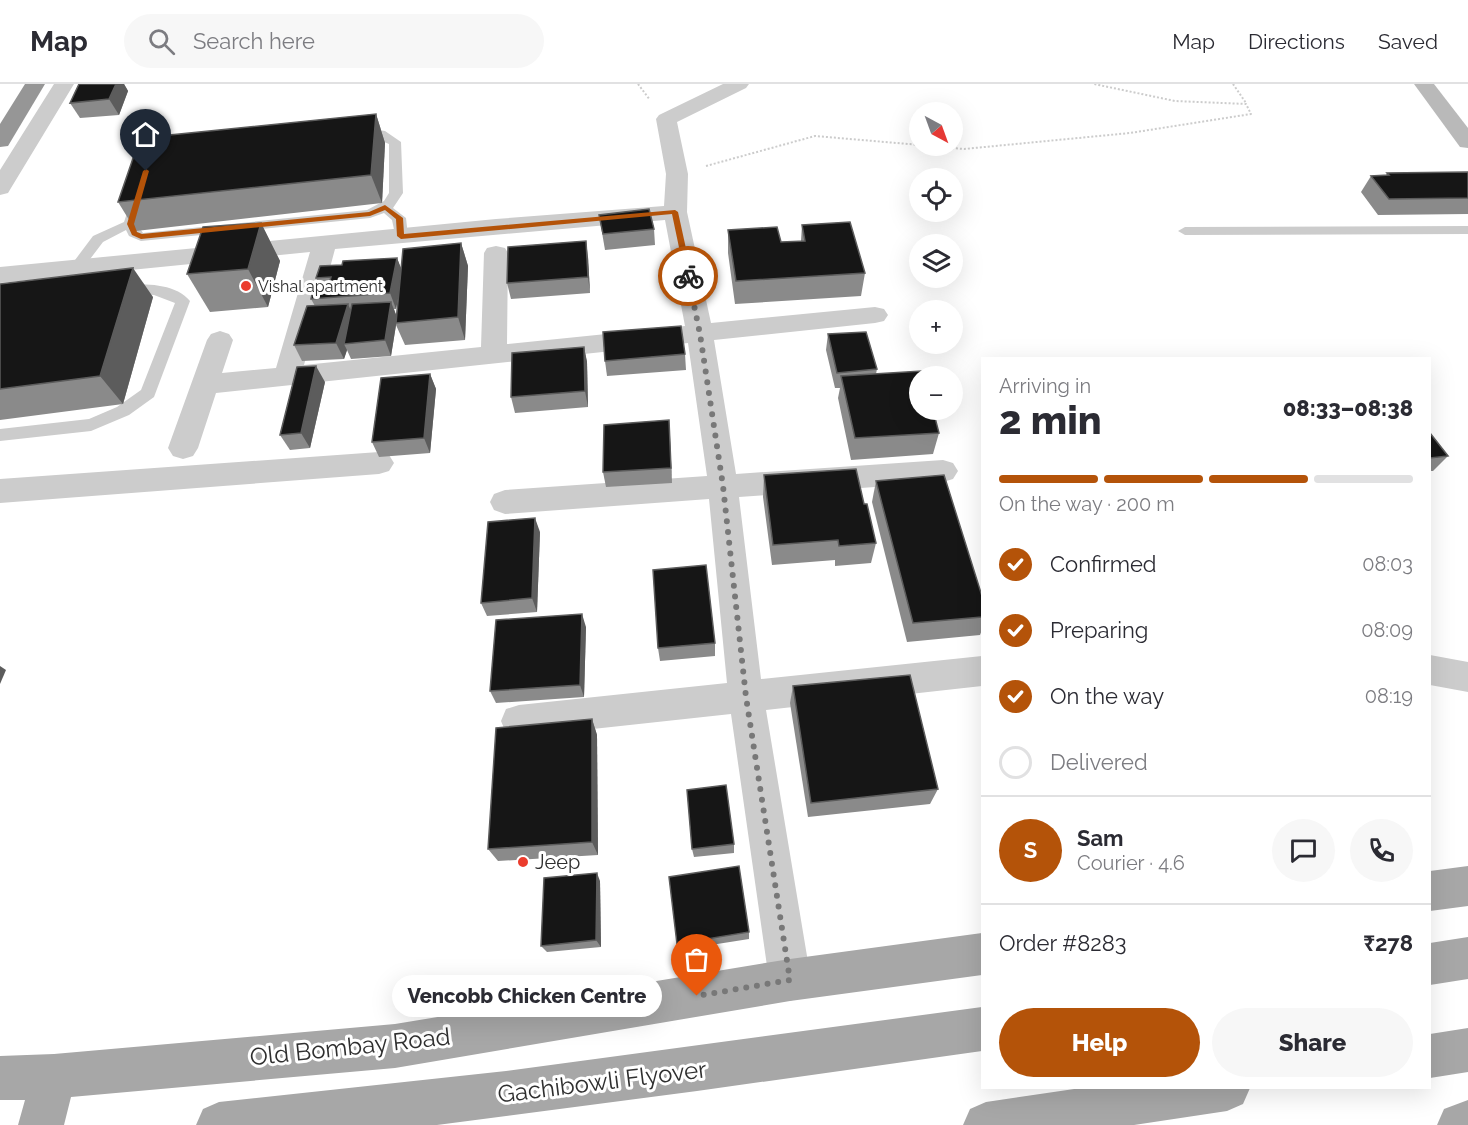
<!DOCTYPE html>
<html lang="en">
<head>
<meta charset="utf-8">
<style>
	body { margin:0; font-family:Raleway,sans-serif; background:#f7f7f7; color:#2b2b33; height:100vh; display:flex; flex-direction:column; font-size:22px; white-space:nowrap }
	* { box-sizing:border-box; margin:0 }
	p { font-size:20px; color:#7c7c81 }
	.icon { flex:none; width:33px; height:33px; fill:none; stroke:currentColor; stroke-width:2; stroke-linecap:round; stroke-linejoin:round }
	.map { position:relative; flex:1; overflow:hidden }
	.side { position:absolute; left:981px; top:273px; width:450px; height:732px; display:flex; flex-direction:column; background:#fff; border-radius:0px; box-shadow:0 6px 24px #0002 }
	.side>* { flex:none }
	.needle { width:39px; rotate:139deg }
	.tools { position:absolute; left:909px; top:18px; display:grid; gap:12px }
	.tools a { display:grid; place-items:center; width:54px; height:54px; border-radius:50%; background:#fff; box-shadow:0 6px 24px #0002; font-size:30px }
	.pin { position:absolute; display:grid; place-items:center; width:51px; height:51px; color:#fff; margin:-62px -26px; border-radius:50% 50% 50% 0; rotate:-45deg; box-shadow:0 0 6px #0007 }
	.pin .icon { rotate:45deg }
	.courier { position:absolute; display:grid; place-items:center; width:60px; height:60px; margin:-30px; border:4px solid #b45309; border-radius:50%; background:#fff; color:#222; box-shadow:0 2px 8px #0007 }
	.bubble { position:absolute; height:42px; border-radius:21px; background:#fff; box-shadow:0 6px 24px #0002; font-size:20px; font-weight:800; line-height:42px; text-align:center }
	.headline em { font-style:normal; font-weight:800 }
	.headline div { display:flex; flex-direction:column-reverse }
	.headline { display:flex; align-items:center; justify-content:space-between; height:102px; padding:0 18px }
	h1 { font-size:39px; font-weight:800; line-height:45px }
	.bar { display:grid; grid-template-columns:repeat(4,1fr); gap:9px 6px; align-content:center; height:72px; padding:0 18px }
	.bar i { height:8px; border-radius:4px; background:#e1e1e2 }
	.bar .selected { background:#b45309 }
	.bar p { grid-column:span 4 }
	.line { display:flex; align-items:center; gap:15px; padding:0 18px; border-top:2px solid #e1e1e2 }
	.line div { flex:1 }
	.round { display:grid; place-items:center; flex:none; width:63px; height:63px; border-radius:32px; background:#f7f7f7 }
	ol { padding:0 18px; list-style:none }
	li { display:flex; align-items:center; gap:18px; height:66px }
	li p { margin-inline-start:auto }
	li .icon { padding:6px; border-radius:50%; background:#b45309; color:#fff; stroke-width:4 }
	li:last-child { color:#7c7c81 }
	li i { width:33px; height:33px; border:3px solid #e1e1e2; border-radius:50% }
	.action { display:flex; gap:12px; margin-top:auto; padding:12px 18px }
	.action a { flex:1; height:69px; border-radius:36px; background:#b45309; color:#fff; font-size:24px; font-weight:800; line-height:69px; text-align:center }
	.action a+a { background:#f7f7f7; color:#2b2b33 }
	header { display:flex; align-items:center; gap:36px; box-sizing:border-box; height:84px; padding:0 30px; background:#fff; border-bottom:2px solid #e1e1e2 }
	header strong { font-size:28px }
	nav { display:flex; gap:33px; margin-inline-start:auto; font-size:21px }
	.search { width:420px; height:54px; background:#f7f7f7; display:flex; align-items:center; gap:15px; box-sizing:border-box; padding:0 21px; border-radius:33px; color:#7c7c81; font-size:22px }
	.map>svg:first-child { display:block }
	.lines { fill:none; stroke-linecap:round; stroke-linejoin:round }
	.path { stroke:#ccc; stroke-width:2; stroke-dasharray:2 2; stroke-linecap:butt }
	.lane { fill:#ccc; fill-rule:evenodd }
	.street { fill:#ccc; fill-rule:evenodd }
	.secondary { fill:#b9b9b9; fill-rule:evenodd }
	.primary { fill:#a7a7a7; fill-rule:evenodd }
	.highway { fill:#969696; fill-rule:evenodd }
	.wall { fill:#8a8a8a; fill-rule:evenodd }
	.shaded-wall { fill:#5c5c5c }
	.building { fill:#161616; stroke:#5c5c5c; stroke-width:1.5 }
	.route { fill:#b45309 }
	.done { stroke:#787878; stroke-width:6; stroke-dasharray:0 10.8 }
	.poi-dot { fill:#eb3c2d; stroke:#fff; stroke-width:2 }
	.labels { text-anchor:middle; stroke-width:6; stroke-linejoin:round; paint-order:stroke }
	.far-poi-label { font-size:16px; fill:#2f2f2f; stroke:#fff; text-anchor:start }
	.poi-label { font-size:20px; fill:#2f2f2f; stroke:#fff; text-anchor:start }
	.near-street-label { font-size:24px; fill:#2f2f2f; stroke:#fff }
</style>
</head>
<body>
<header>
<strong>Map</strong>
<div class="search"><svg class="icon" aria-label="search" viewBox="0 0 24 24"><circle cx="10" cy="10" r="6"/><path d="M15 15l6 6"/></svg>Search here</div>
<nav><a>Map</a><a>Directions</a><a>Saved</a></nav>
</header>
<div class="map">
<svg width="1468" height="1041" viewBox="0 0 1468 1041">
	<rect width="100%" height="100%" fill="#fff"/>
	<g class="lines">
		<g class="path">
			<polyline points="638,0 650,16"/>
			<polyline points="1233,0 1246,19"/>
			<polyline points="928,62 964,65 1130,49 1251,30 1246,20 1175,17 1094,0"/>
			<polyline points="706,82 815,52 920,61"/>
		</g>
		<g class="lane">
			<path d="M372 45 385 47 401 58 403 109 393 124 406 134 408 152 406 155H396L392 136 384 129 370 134 141 157 129 152 126 146 103 158 81 187 76 189 69 184 93 152 124 138 143 81 163 67ZM372 53 389 60V109L384 117 367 126 143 149 137 140 155 83 171 74Z"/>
			<polygon points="1468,142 1468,150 1185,151 1178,147 1185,143"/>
			<path d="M123 200C144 200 176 199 190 217L154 313 129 331 91 347 0 357V345L89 335 117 323 141 306 175 219 154 211 118 208 116 205 118 202Z"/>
		</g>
		<g class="street">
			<polygon points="54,0 74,0 11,104 8,109 0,111 0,86"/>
			<path d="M723 0H749L746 4 677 38 688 90 687 128 711 239 875 223 884 225 888 231 884 237 875 239 714 256 736 390 943 376 953 379 958 387 953 395 943 398 739 413 761 595 982 572V602L766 626 811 896 805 911 790 917 775 911 769 896 731 630 519 653 506 649 501 637 506 625 519 621 727 599 709 415 505 430 494 426 490 418 494 410 505 406 707 392 688 259 216 309 198 364 193 372 183 375 173 372 168 364 207 256 211 250 220 247 229 250 233 256 222 289 276 284 310 168 0 199V183L496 135 664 122 666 90 656 35 659 31ZM665 136 685 242 507 260 508 169 505 164 496 162 487 164 484 169 481 263 304 281 335 165Z"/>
			<polygon points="379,368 389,371 394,379 389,387 379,390 0,419 0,395"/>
			<polygon points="1430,571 1468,578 1468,608 1430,601"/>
		</g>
		<polygon class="secondary" points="1414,0 1434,0 1468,44 1468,64 1460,63"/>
		<g class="primary">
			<polygon points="1468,782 1468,822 1430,827 1430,787"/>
			<polygon points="982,849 982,891 790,917 395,984 71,1013 64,1041 18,1041 25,1016 0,1016 0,972 54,970 395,940 790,875"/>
			<polygon points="1468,853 1468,895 1430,901 1430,859"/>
			<polygon points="982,923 982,967 697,1007 437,1041 196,1041 203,1025 219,1018 506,987"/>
			<polygon points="1468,944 1468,988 1430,994 1430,950"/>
			<polygon points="1081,1004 1250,1004 1243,1020 1227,1027 1134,1041 963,1041 970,1025 986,1018"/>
			<polygon points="1468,1016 1468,1041 1437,1041 1444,1025"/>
		</g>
		<polygon class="highway" points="25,0 45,0 8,62 0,63 0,40"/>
	</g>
	<g class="wall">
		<polygon points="79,0 124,0 128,7 119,31 80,34 70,19"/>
		<polygon points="376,30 385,59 382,119 136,147 118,118"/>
		<polygon points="1468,88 1468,130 1378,131 1361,108 1371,92 1386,91 1387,89"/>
		<polygon points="599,131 654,145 655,161 605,166"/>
		<polygon points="261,139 280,177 268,223 210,228 187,190"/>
		<polygon points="802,141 865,189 861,212 735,220 728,169 728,146 781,158 801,157"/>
		<path d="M461 159 468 182 465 256 405 261 396 241 391 272 351 275 347 266 344 275 302 277 294 261 315 222 311 215 320 201 316 194 342 181 397 174 401 185ZM398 215 396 231 394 225H396Z"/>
		<polygon points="588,173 590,209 511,215 507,199"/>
		<polygon points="0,200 153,213 123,320 0,336"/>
		<polygon points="828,250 877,285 876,290 939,349 933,370 851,376 838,314 840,304 835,304 826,266"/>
		<polygon points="584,263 587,278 588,323 515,329 511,313"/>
		<polygon points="685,270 686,286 607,292 605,277"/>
		<polygon points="430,290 436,305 430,369 379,373 372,358"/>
		<polygon points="325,298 310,364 290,366 280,351"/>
		<polygon points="669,336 672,399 606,403 603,388"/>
		<polygon points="1430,349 1448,372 1433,387 1430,387"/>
		<polygon points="764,391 864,420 876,459 871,479 835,482 835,476 772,481 763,413"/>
		<polygon points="876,397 982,512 982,546 980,551 907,558 872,418"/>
		<polygon points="540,448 537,528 487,532 481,519"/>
		<polygon points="586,543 584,613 496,619 490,607"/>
		<polygon points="715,559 715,572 660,577 658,564"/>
		<polygon points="793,602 938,705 930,720 808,733 790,619"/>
		<polygon points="592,635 597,651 598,771 498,777 488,765"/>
		<polygon points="734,760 734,769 694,773 692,765"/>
		<polygon points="600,797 601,863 547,868 541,862"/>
		<polygon points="749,848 749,855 679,866 677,860"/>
	</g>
	<g class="shaded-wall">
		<polygon points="116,0 124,0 128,7 119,31 109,15"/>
		<polygon points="376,30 385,59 382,119 371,91"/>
		<polygon points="261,139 280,177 268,223 248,185"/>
		<polygon points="586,157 588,173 590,209 588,193"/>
		<polygon points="461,159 468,182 465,256 458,233"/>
		<polygon points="397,174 403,189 396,225 390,209"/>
		<polygon points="133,184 153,213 123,320 100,292"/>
		<polygon points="391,218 397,233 396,239 396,241 391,272 385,256"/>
		<polygon points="348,220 355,236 344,260 347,266 344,275 336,259"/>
		<polygon points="584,263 587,278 588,323 585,307"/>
		<polygon points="316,282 325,298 310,364 301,349"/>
		<polygon points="430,290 436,305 430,369 424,354"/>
		<polygon points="669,336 670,352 672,399 671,384"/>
		<polygon points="535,434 540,448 537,528 532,514"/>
		<polygon points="582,530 586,543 584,613 580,601"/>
		<polygon points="0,582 6,586 0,600"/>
		<polygon points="592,635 597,651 598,771 592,758"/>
		<polygon points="597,789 600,797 601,863 596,856"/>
	</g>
	<g class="building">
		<polygon points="79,0 116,0 109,15 70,19"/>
		<polygon points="376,30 371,91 118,118 140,54"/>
		<polygon points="1468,88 1468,114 1389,115 1371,92 1389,91 1387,89"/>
		<polygon points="649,125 654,145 603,150 599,131"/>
		<polygon points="850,138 865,189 736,197 728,146 777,143 781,158 805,157 802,141"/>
		<polygon points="261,139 248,185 187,190 203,143"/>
		<polygon points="586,157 588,193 507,199 508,163"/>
		<polygon points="461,159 458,233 396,239 403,165"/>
		<polygon points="397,174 390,209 311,215 314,201 329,200 331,193 316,194 320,182 342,181 343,177"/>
		<polygon points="133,184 100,292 0,305 0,200"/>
		<polygon points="391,218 385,256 344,260 352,220"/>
		<polygon points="348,220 336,259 294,261 307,222"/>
		<polygon points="681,242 685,270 605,277 603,248"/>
		<polygon points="866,248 877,285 837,289 828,250"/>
		<polygon points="584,263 585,307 511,313 512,269"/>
		<polygon points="316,282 301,349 280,351 297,283"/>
		<polygon points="922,287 923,292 920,292 920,326 933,326 939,349 855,354 841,292"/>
		<polygon points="430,290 424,354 372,358 381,294"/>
		<polygon points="669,336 671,384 603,388 604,341"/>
		<polygon points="1430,349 1448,372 1430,374"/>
		<polygon points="856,385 864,420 867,420 876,459 839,462 838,456 773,461 764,391"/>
		<polygon points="944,391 982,512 982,533 913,539 876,397"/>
		<polygon points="535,434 532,514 481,519 488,438"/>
		<polygon points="706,481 715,559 658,564 653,486"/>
		<polygon points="582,530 580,601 490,607 496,536"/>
		<polygon points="910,591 938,705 811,719 793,602"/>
		<polygon points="592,635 592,758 488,765 496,644"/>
		<polygon points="726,701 734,760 692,765 687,706"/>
		<polygon points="739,782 749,848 677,860 669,793"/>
		<polygon points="597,789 596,856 541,862 544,794"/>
	</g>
	<polygon class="route" points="146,85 149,87 134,140 137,148 142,150 369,128 385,121 403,134 404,150 675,126 678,128 692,192 688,195 685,192 672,130 401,155 397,152 396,135 385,126 370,132 141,155 132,151 127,140 143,87"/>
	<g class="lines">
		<polyline class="done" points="688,192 700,250 723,402 746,613 790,896 697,912"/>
	</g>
	<g class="poi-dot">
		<circle cx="246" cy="202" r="6"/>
		<circle cx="523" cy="778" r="6"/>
	</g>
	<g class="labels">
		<g class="far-poi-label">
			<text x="258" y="208">Vishal apartment</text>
		</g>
		<g class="poi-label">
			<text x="535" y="785">Jeep</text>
		</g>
		<g class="near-street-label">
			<text transform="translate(350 963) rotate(-6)" y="8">Old Bombay Road</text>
			<text transform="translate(602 998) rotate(-7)" y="8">Gachibowli Flyover</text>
		</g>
	</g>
</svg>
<div class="tools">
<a><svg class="needle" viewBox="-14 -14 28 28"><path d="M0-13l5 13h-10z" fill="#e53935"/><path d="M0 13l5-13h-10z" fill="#7c7c81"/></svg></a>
<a><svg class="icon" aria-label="locate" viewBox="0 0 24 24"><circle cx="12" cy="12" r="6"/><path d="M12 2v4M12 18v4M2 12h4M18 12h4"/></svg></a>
<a><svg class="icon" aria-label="layers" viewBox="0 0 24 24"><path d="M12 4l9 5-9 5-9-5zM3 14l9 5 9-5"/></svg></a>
<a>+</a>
<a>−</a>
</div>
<div class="pin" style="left:697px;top:912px;background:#ea580c"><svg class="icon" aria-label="bag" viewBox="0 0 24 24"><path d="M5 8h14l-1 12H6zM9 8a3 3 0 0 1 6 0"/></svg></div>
<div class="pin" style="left:146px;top:87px;background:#1f2937"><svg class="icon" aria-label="home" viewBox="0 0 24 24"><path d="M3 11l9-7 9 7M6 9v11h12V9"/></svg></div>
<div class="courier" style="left:688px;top:192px"><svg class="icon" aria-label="bike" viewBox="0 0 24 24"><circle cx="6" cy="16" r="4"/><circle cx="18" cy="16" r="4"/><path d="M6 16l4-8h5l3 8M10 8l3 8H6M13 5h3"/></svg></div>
<div class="bubble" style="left:392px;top:891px;width:270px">Vencobb Chicken Centre</div>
<section class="side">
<div class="headline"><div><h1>2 min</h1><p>Arriving in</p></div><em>08:33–08:38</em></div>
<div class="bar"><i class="selected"></i><i class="selected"></i><i class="selected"></i><i></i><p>On the way · 200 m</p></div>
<ol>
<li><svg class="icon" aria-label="check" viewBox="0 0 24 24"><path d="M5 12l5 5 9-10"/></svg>Confirmed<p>08:03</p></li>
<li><svg class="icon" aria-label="check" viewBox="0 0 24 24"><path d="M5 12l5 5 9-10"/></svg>Preparing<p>08:09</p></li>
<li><svg class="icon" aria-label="check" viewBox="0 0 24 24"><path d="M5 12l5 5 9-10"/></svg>On the way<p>08:19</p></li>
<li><i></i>Delivered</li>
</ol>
<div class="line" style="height:108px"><b class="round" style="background:#b45309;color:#fff">S</b><div><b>Sam</b><p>Courier · 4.6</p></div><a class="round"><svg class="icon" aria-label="chat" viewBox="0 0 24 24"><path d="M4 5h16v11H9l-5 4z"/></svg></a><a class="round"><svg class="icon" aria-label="phone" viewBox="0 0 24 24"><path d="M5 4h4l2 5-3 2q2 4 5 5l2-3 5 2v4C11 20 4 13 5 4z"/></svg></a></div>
<div class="line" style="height:78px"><div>Order #8283</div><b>₹278</b></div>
<div class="action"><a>Help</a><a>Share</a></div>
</section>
</div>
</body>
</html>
